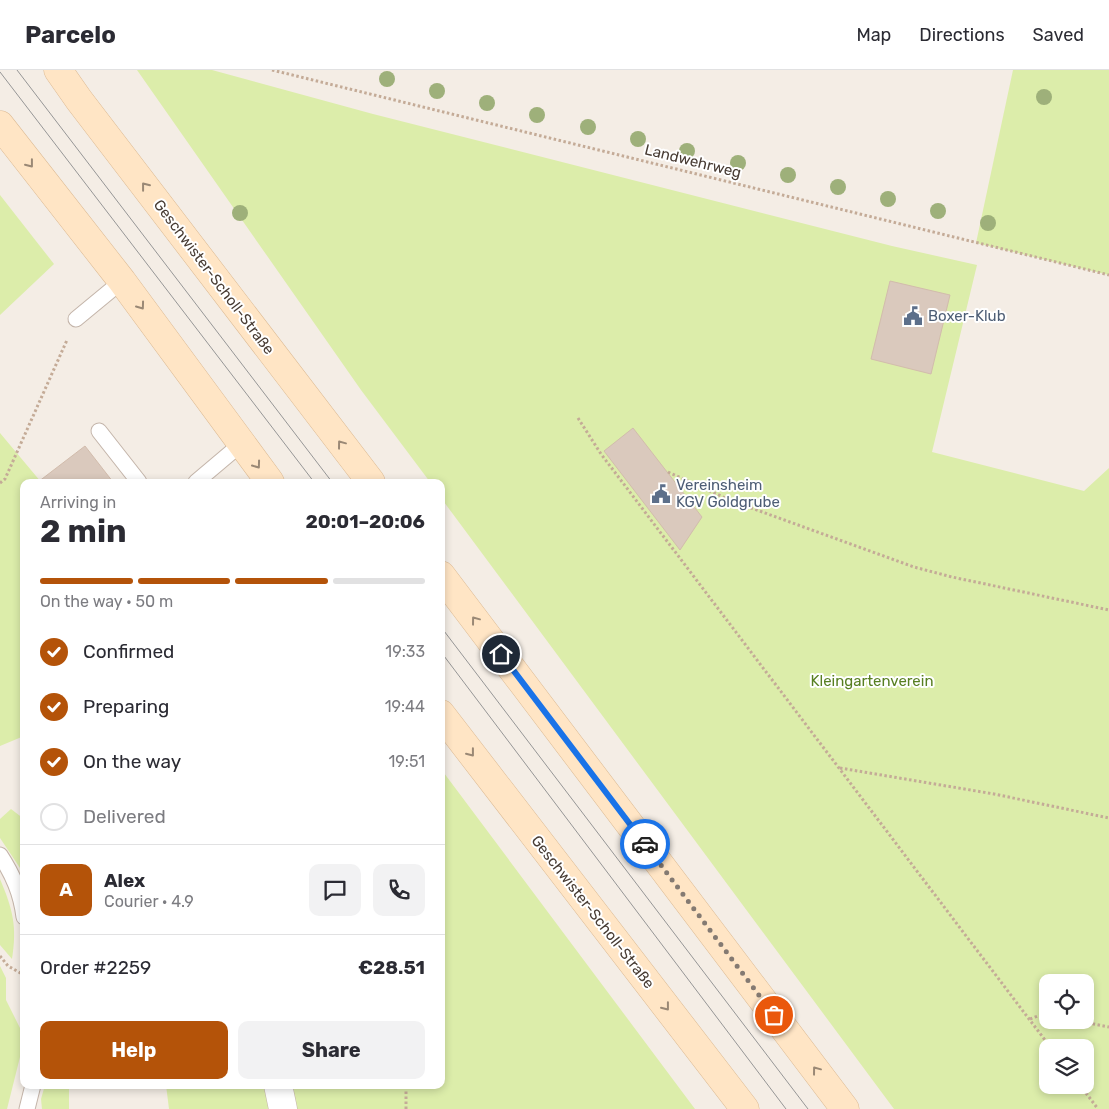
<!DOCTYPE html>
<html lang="en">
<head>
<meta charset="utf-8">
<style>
	body { margin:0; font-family:Rubik,sans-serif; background:#f2f2f3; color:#2b2b33; height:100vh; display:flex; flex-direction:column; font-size:19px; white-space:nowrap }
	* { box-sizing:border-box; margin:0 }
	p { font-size:16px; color:#7c7c81 }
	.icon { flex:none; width:28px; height:28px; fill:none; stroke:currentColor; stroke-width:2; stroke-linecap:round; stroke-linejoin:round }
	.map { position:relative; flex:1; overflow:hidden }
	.side { position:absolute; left:20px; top:409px; width:425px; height:610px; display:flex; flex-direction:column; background:#fff; border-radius:10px; box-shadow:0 2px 8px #0003 }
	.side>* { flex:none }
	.tools { position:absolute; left:1039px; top:904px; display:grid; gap:10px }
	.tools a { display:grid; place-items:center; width:55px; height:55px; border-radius:10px; background:#fff; box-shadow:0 2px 8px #0003; font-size:25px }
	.pin { position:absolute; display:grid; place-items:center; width:42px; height:42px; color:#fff; margin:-21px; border:2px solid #fff; border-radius:50%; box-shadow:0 1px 5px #0007 }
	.courier { position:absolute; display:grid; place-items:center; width:50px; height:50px; margin:-25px; border:4px solid #1a73e8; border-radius:50%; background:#fff; color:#222; box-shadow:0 1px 6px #0007 }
	.summary em { font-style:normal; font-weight:700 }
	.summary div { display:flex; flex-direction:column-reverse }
	.summary { display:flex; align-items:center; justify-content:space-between; height:85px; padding:0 20px }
	h1 { font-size:32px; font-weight:700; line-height:38px }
	.bar { display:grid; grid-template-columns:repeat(4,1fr); gap:8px 5px; align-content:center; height:60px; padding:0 20px }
	.bar i { height:6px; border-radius:4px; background:#e1e1e2 }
	.bar .active { background:#b45309 }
	.bar p { grid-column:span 4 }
	.line { display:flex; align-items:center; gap:12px; padding:0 20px; border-top:1px solid #e1e1e2 }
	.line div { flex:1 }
	.round { display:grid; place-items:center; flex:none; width:52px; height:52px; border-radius:10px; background:#f2f2f3 }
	ol { padding:0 20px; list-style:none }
	li { display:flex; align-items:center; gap:15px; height:55px }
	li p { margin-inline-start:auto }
	li .icon { padding:5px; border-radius:50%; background:#b45309; color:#fff; stroke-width:4 }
	li:last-child { color:#7c7c81 }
	li i { width:28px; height:28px; border:2px solid #e1e1e2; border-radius:50% }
	.action { display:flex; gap:10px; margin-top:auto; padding:10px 20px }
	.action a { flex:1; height:58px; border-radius:10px; background:#b45309; color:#fff; font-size:20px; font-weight:700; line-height:58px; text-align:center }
	.action a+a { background:#f2f2f3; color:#2b2b33 }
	header { display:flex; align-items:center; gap:30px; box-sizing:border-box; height:70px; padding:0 25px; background:#fff; border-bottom:1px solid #e1e1e2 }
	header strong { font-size:24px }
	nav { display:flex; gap:28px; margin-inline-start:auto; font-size:18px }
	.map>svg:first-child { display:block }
	.green { fill:#dcedaa; fill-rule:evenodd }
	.building { fill:#dac9bd; stroke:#d2bcac }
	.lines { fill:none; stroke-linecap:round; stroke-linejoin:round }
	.service-casing { stroke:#c4b5aa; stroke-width:17 }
	.minor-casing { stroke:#c4b5aa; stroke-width:29 }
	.secondary-casing { stroke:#dcba93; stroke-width:29 }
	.path { stroke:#c4ab97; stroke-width:3; stroke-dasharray:2.5 2.5; stroke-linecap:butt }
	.service { stroke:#fff; stroke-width:15 }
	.minor { stroke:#fff; stroke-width:28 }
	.secondary { stroke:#ffe5c5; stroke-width:28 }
	.tram { stroke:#969696; stroke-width:1 }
	.tree { fill:#9eb07a }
	.oneway { stroke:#9a8875 }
	.done { stroke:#847a72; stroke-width:5; stroke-dasharray:0 9 }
	.route { stroke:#1a73e8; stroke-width:6 }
	.labels { text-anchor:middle; stroke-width:4; stroke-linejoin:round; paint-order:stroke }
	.street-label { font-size:15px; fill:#483c34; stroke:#fff }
	.service-label { font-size:15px; fill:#4e5e75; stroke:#fff; text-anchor:start }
	.park-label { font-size:15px; fill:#587f22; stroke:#fff }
</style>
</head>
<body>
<header>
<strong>Parcelo</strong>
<nav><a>Map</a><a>Directions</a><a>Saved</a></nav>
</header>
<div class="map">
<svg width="1109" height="1039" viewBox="0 0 1109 1039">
	<rect width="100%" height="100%" fill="#f4ede5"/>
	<g class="green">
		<path d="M137 0H212L373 44 892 176 977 195 932 382 1084 421 1109 398V1039H894L441 428V412H430L361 320ZM1048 912H1085V950H1048ZM1048 978H1085V1015H1048Z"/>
		<polygon points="1013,0 1109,0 1109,205 976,173"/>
		<polygon points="0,125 54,194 0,245"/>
		<polygon points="0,363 41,412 24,412 24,666 0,676"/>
		<polygon points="441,699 695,1039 169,1039 166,1015 441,1015"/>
		<polygon points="11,739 24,749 24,804 0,768 0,749"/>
		<path d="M0 809C13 840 17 856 12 889L0 875Z"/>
		<polygon points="0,896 6,908 6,930 21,960 22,979 7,1039 0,1039"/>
		<polygon points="45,1015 69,1015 69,1039 42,1039 41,1029"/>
	</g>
	<g class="building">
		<polygon points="890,211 950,225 931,304 871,289"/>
		<polygon points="633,358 702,447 680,480 604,381"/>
		<polygon points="85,376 113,412 38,412"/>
	</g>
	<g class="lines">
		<g class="service-casing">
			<g id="service">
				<polyline points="76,249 122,211"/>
				<polyline points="99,361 139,412"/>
				<polyline points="196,412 241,374"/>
				<path d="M0 785C13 805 21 823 24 847"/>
				<polyline points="27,1039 33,1015"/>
			</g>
		</g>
		<g class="minor-casing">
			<polyline id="minor" points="278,1015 283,1039"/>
		</g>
		<g class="secondary-casing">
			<g id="secondary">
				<polyline points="58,0 79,30 371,412"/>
				<polyline points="0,55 122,211 270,412"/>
				<polyline points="441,505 845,1039"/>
				<polyline points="441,644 745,1039"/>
			</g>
		</g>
		<g class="path">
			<polyline points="272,0 1109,205"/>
			<polyline points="578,348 601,384 1051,978"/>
			<polyline points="668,402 732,431 914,497 952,507 1109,540"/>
			<polyline points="0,413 5,409 67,270"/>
			<polyline points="840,698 994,724 1109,748"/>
			<polyline points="0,886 8,896 24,905"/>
			<polyline points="1030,949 1043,944 1048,945"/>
			<polyline points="1073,950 1109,957"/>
			<polyline points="1080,1015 1098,1039"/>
			<polyline points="406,1039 406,1015"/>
		</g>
		<use href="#service" class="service"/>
		<use href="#minor" class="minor"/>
		<use href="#secondary" class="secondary"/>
		<g class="tram">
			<polyline points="17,0 332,412"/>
			<polyline points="0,2 314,412"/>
			<polyline points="441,557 808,1039"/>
			<polyline points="441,582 786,1039"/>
		</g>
	</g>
	<g class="tree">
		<circle cx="387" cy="9" r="8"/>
		<circle cx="437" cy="21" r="8"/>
		<circle cx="1044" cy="27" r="8"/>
		<circle cx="487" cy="33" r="8"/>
		<circle cx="537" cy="45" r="8"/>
		<circle cx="588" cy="57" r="8"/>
		<circle cx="638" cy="69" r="8"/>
		<circle cx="687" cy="81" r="8"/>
		<circle cx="738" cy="93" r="8"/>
		<circle cx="788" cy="105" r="8"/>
		<circle cx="838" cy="117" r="8"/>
		<circle cx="888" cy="129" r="8"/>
		<circle cx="938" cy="141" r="8"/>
		<circle cx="240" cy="143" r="8"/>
		<circle cx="988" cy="153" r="8"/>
	</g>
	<defs><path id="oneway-chevron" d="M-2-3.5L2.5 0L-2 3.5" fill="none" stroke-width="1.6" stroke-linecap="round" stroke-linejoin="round" transform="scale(1.25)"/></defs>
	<g class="oneway">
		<use href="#oneway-chevron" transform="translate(30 94) rotate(52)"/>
		<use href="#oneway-chevron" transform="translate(145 116) rotate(-128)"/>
		<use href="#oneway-chevron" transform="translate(141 236) rotate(54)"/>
		<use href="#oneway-chevron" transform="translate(341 374) rotate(-127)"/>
		<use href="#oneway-chevron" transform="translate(257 395) rotate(54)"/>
		<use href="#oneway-chevron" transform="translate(475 550) rotate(-127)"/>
		<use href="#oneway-chevron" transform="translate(471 683) rotate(52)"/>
		<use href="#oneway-chevron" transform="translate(666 937) rotate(52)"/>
		<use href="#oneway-chevron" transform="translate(816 1000) rotate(-127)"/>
	</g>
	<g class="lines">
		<polyline class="done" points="645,774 774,945"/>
		<polyline class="route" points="501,584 645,774"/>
	</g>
	<defs>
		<g id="civic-bare" transform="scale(1.5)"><path d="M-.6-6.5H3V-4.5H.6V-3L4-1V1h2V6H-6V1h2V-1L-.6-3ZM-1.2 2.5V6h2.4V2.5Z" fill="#5c6f8a" stroke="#fff" stroke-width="2.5" paint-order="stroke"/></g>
	</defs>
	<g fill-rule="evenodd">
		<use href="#civic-bare" x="913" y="246"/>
		<use href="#civic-bare" x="661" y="424"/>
	</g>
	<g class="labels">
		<g class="street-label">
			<text transform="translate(693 91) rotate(14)" y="5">Landwehrweg</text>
			<text transform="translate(214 207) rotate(53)" y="5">Geschwister-Scholl-Straße</text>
			<text transform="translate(593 842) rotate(52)" y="5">Geschwister-Scholl-Straße</text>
		</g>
		<g class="service-label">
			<text x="928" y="251">Boxer-Klub</text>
			<text x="676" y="420">Vereinsheim<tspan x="676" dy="17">KGV Goldgrube</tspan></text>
		</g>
		<g class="park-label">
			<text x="872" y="616">Kleingartenverein</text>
		</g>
	</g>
</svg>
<div class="tools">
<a><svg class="icon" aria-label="locate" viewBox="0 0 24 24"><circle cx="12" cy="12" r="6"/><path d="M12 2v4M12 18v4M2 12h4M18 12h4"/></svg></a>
<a><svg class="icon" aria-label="layers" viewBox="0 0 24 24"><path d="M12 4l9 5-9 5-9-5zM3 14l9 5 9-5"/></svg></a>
</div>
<div class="pin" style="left:774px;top:945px;background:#ea580c"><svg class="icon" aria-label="bag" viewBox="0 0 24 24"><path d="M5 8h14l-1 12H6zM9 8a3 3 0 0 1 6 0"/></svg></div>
<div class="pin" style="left:501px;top:584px;background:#1f2937"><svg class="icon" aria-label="home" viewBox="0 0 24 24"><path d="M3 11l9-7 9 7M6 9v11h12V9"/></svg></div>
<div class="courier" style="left:645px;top:774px"><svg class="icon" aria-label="car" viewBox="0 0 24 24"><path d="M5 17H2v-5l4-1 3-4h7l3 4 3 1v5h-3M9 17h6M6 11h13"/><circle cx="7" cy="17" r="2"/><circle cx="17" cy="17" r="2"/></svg></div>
<section class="side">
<div class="summary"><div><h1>2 min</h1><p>Arriving in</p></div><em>20:01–20:06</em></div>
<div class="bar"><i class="active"></i><i class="active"></i><i class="active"></i><i></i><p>On the way · 50 m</p></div>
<ol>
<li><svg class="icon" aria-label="check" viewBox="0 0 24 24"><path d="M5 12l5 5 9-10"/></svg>Confirmed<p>19:33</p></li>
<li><svg class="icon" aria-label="check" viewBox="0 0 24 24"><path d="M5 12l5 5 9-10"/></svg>Preparing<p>19:44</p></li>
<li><svg class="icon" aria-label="check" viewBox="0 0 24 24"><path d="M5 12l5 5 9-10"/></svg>On the way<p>19:51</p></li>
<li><i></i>Delivered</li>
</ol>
<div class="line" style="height:90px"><b class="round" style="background:#b45309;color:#fff">A</b><div><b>Alex</b><p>Courier · 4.9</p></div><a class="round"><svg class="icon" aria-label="chat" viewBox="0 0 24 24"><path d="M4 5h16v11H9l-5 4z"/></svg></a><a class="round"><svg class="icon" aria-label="phone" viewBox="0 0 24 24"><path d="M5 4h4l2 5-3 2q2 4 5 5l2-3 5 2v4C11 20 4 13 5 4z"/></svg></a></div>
<div class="line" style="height:65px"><div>Order #2259</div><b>€28.51</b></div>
<div class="action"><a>Help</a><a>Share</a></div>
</section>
</div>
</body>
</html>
